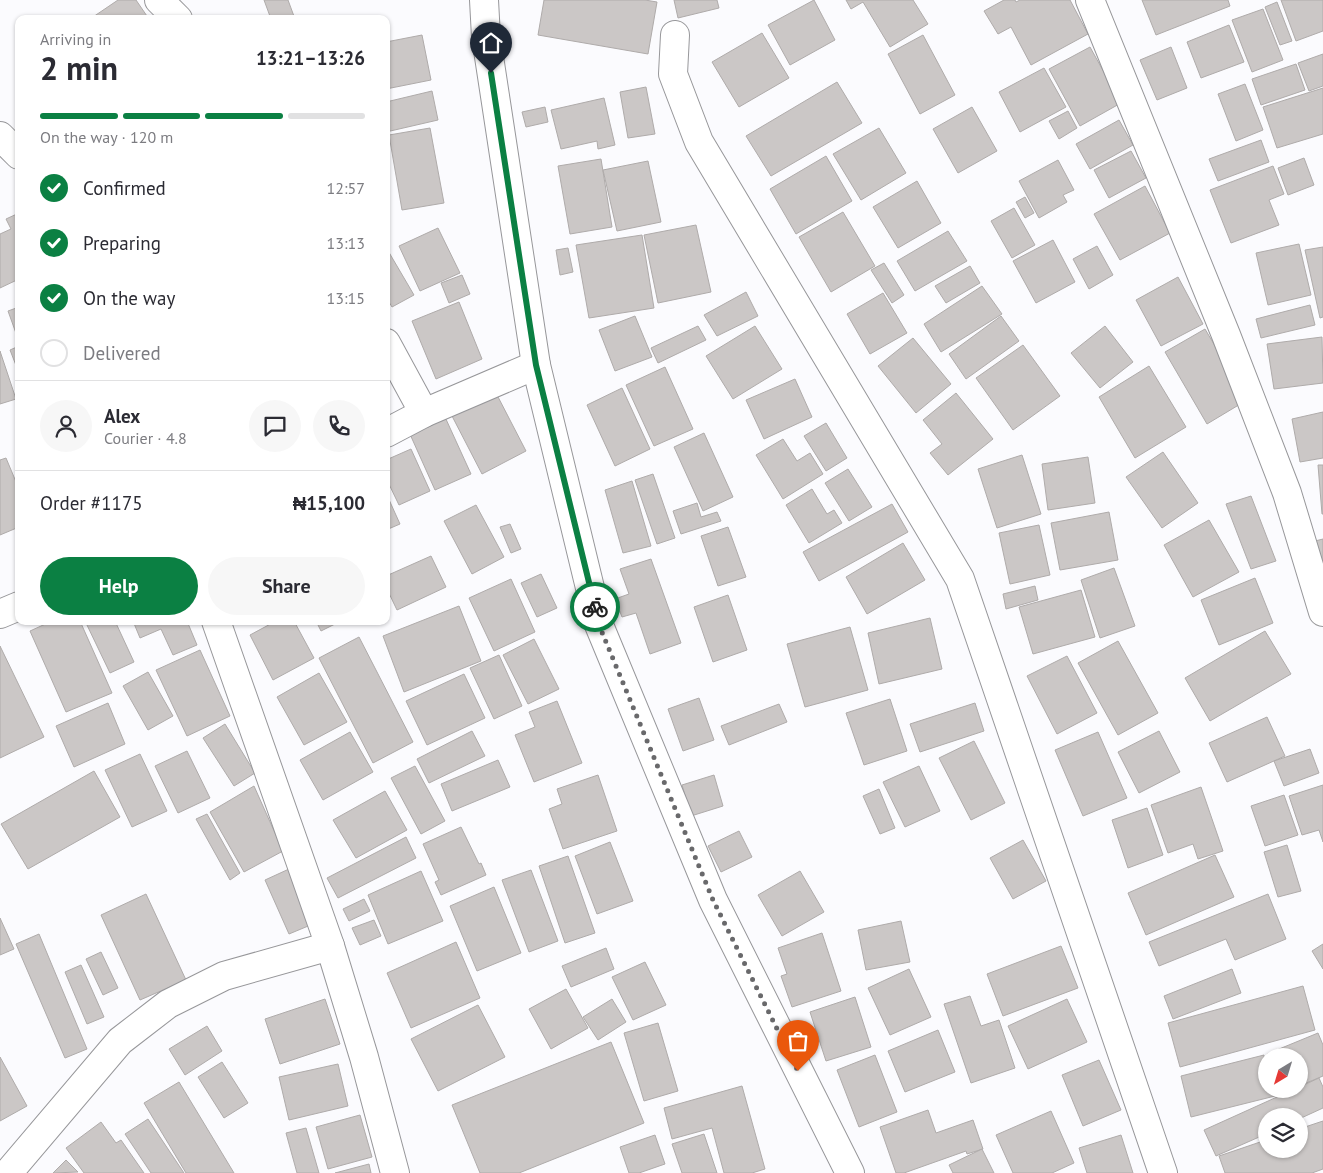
<!DOCTYPE html>
<html lang="en">
<head>
<meta charset="utf-8">
<style>
	body { margin:0; font-family:"PT Sans",sans-serif; background:#f7f7f7; color:#2b2b33; height:100vh; display:flex; flex-direction:column; font-size:19px; white-space:nowrap }
	* { box-sizing:border-box; margin:0 }
	p { font-size:16px; color:#7c7c81 }
	.icon { flex:none; width:28px; height:28px; fill:none; stroke:currentColor; stroke-width:2; stroke-linecap:round; stroke-linejoin:round }
	.map { position:relative; flex:1; overflow:hidden }
	.sheet { position:absolute; left:15px; top:15px; width:375px; height:610px; display:flex; flex-direction:column; background:#fff; border-radius:10px; box-shadow:0 1px 4px #0004 }
	.sheet>* { flex:none }
	.needle { width:32px; rotate:218deg }
	.tools { position:absolute; left:1258px; top:1048px; display:grid; gap:10px }
	.tools a { display:grid; place-items:center; width:50px; height:50px; border-radius:50%; background:#fff; box-shadow:0 1px 4px #0004; font-size:25px }
	.pin { position:absolute; display:grid; place-items:center; width:42px; height:42px; color:#fff; margin:-51px -21px; border-radius:50% 50% 50% 0; rotate:-45deg; box-shadow:0 0 5px #0007 }
	.pin .icon { rotate:45deg }
	.courier { position:absolute; display:grid; place-items:center; width:50px; height:50px; margin:-25px; border:4px solid #0b8043; border-radius:50%; background:#fff; color:#222; box-shadow:0 1px 6px #0007 }
	.head em { font-style:normal; font-weight:700 }
	.head div { display:flex; flex-direction:column-reverse }
	.head { display:flex; align-items:center; justify-content:space-between; height:85px; padding:0 25px }
	h1 { font-size:32px; font-weight:700; line-height:38px }
	.bar { display:grid; grid-template-columns:repeat(4,1fr); gap:8px 5px; align-content:center; height:60px; padding:0 25px }
	.bar i { height:6px; border-radius:4px; background:#e1e1e2 }
	.bar .on { background:#0b8043 }
	.bar p { grid-column:span 4 }
	.line { display:flex; align-items:center; gap:12px; padding:0 25px; border-top:1px solid #e1e1e2 }
	.line div { flex:1 }
	.round { display:grid; place-items:center; flex:none; width:52px; height:52px; border-radius:26px; background:#f7f7f7 }
	ol { padding:0 25px; list-style:none }
	li { display:flex; align-items:center; gap:15px; height:55px }
	li p { margin-inline-start:auto }
	li .icon { padding:5px; border-radius:50%; background:#0b8043; color:#fff; stroke-width:4 }
	li:last-child { color:#7c7c81 }
	li i { width:28px; height:28px; border:2px solid #e1e1e2; border-radius:50% }
	.action { display:flex; gap:10px; margin-top:auto; padding:10px 25px }
	.action a { flex:1; height:58px; border-radius:30px; background:#0b8043; color:#fff; font-size:20px; font-weight:700; line-height:58px; text-align:center }
	.action a+a { background:#f7f7f7; color:#2b2b33 }
	.map>svg:first-child { display:block }
	.building { fill:#cbc7c6; stroke:#afabaa }
	.lines { fill:none; stroke-linecap:round; stroke-linejoin:round }
	.minor-casing { stroke:#97979a; stroke-width:30 }
	.minor { stroke:#fff; stroke-width:28 }
	.done { stroke:#69696b; stroke-width:5; stroke-dasharray:0 9 }
	.route { stroke:#0b8043; stroke-width:6 }
</style>
</head>
<body>
<div class="map">
<svg width="1323" height="1173" viewBox="0 0 1323 1173">
	<rect width="100%" height="100%" fill="#fbfbfe"/>
	<g class="building">
		<polygon points="118,0 136,0 149,19 90,19"/>
		<polygon points="264,0 288,0 295,19 271,19"/>
		<polygon points="544,0 645,0 657,2 648,54 538,35"/>
		<polygon points="674,0 717,0 719,8 678,18"/>
		<polygon points="814,0 835,40 790,65 768,25"/>
		<polygon points="846,0 913,0 928,24 890,47 863,2 851,9"/>
		<polygon points="1004,0 1015,0 1016,2 1020,0 1070,0 1088,34 1031,65 1011,27 998,34 984,11"/>
		<polygon points="1142,0 1228,0 1230,6 1156,35"/>
		<polygon points="1281,0 1323,0 1323,31 1296,41"/>
		<polygon points="1277,2 1292,41 1280,45 1265,7"/>
		<polygon points="1263,9 1283,60 1252,72 1232,20"/>
		<polygon points="1229,25 1244,62 1201,78 1187,42"/>
		<polygon points="762,33 789,78 739,107 712,62"/>
		<polygon points="422,35 431,80 386,89 386,42"/>
		<polygon points="923,35 955,95 920,114 888,54"/>
		<polygon points="1090,47 1121,103 1080,126 1049,69"/>
		<polygon points="1171,47 1187,88 1157,100 1140,60"/>
		<polygon points="1323,54 1323,86 1309,91 1298,63"/>
		<polygon points="1296,64 1305,90 1261,105 1252,79"/>
		<polygon points="1044,68 1066,107 1020,132 999,92"/>
		<polygon points="837,82 862,123 771,176 746,136"/>
		<polygon points="1245,84 1263,130 1236,141 1218,94"/>
		<polygon points="646,87 655,134 628,138 620,92"/>
		<polygon points="1323,88 1323,134 1277,148 1263,107"/>
		<polygon points="432,91 438,120 386,132 386,102"/>
		<polygon points="604,98 615,145 598,149 597,141 561,149 551,110"/>
		<polygon points="545,107 548,122 526,127 522,112"/>
		<polygon points="972,107 997,151 958,173 933,129"/>
		<polygon points="1068,111 1077,128 1059,139 1049,121"/>
		<polygon points="1119,120 1133,145 1090,169 1076,144"/>
		<polygon points="430,128 444,203 402,210 389,135"/>
		<polygon points="879,128 906,173 861,200 833,154"/>
		<polygon points="1261,140 1269,162 1218,181 1209,159"/>
		<polygon points="1131,151 1146,178 1109,198 1094,170"/>
		<polygon points="826,156 852,201 796,234 770,189"/>
		<polygon points="1304,158 1314,185 1288,195 1278,168"/>
		<polygon points="601,159 612,227 570,234 558,166"/>
		<polygon points="1058,160 1074,190 1063,195 1067,202 1039,218 1019,181"/>
		<polygon points="648,161 661,222 617,231 603,170"/>
		<polygon points="1273,166 1284,194 1269,200 1279,225 1231,243 1210,190"/>
		<polygon points="917,181 941,223 898,248 873,207"/>
		<polygon points="1145,186 1170,233 1120,260 1094,214"/>
		<polygon points="1025,197 1034,213 1025,218 1016,202"/>
		<polygon points="1014,208 1035,245 1012,258 991,221"/>
		<polygon points="843,212 875,266 831,292 799,237"/>
		<polygon points="19,213 19,279 0,288 0,234 11,229 6,219"/>
		<polygon points="696,225 711,292 658,303 644,235"/>
		<polygon points="438,228 460,273 420,291 399,246"/>
		<polygon points="948,231 967,261 915,291 897,261"/>
		<polygon points="642,235 654,308 589,318 576,245"/>
		<polygon points="1053,240 1075,282 1036,303 1013,261"/>
		<polygon points="1299,244 1311,295 1268,305 1256,253"/>
		<polygon points="1097,246 1113,275 1089,289 1073,259"/>
		<polygon points="1323,247 1323,317 1320,318 1305,250"/>
		<polygon points="568,248 573,272 560,275 556,250"/>
		<polygon points="387,249 414,295 392,307 386,297"/>
		<polygon points="884,263 904,295 892,303 871,270"/>
		<polygon points="970,266 980,283 946,303 935,286"/>
		<polygon points="462,275 470,294 449,303 441,283"/>
		<polygon points="1178,277 1203,324 1161,346 1136,300"/>
		<polygon points="982,286 1002,314 941,352 924,324"/>
		<polygon points="746,292 758,316 717,336 704,315"/>
		<polygon points="883,293 907,333 870,354 847,314"/>
		<polygon points="459,302 482,359 436,379 412,321"/>
		<polygon points="1310,305 1315,325 1261,338 1256,319"/>
		<polygon points="19,307 19,335 17,336 8,311"/>
		<polygon points="635,316 652,357 615,371 599,330"/>
		<polygon points="1001,316 1019,341 966,379 949,354"/>
		<polygon points="698,326 706,340 658,363 651,348"/>
		<polygon points="755,326 782,369 733,399 706,356"/>
		<polygon points="1105,326 1133,362 1100,388 1071,353"/>
		<polygon points="1205,329 1247,400 1207,424 1165,352"/>
		<polygon points="1322,337 1323,383 1274,389 1267,344"/>
		<polygon points="913,338 951,384 916,413 878,366"/>
		<polygon points="1023,345 1060,396 1013,430 976,378"/>
		<polygon points="19,346 19,373 10,350"/>
		<polygon points="0,351 16,399 0,404"/>
		<polygon points="1149,366 1186,427 1135,458 1099,397"/>
		<polygon points="665,367 693,429 654,446 626,385"/>
		<polygon points="795,379 812,417 764,439 746,400"/>
		<polygon points="622,388 650,449 615,466 587,405"/>
		<polygon points="496,393 526,451 482,474 452,416"/>
		<polygon points="956,393 993,439 948,475 930,453 942,444 923,420"/>
		<polygon points="1323,412 1323,458 1300,462 1292,419"/>
		<polygon points="445,417 471,474 435,490 409,432"/>
		<polygon points="826,423 847,458 826,471 804,436"/>
		<polygon points="704,433 733,497 703,511 674,447"/>
		<polygon points="783,439 797,461 810,453 823,474 783,499 756,455"/>
		<polygon points="411,449 430,491 399,505 386,478 386,460"/>
		<polygon points="1163,452 1198,503 1162,528 1126,477"/>
		<polygon points="1022,455 1041,514 997,528 978,469"/>
		<polygon points="1088,457 1095,503 1048,510 1042,464"/>
		<polygon points="6,458 19,489 19,527 0,535 0,460"/>
		<polygon points="1318,465 1323,465 1323,514 1322,514"/>
		<polygon points="848,469 872,507 849,521 825,483"/>
		<polygon points="653,474 675,538 657,544 635,480"/>
		<polygon points="632,481 651,546 623,553 605,490"/>
		<polygon points="812,489 827,514 834,510 842,523 809,543 786,505"/>
		<polygon points="386,493 400,524 386,530"/>
		<polygon points="1251,496 1276,561 1251,569 1226,504"/>
		<polygon points="697,503 701,517 717,512 721,521 681,534 673,511"/>
		<polygon points="892,504 908,532 819,581 803,552"/>
		<polygon points="476,505 504,557 472,574 444,521"/>
		<polygon points="1109,512 1118,560 1060,570 1051,523"/>
		<polygon points="1209,520 1239,572 1193,597 1164,545"/>
		<polygon points="510,524 521,549 511,553 500,527"/>
		<polygon points="1039,525 1050,575 1010,584 999,533"/>
		<polygon points="728,527 746,577 718,586 701,536"/>
		<polygon points="1323,539 1323,563 1317,565 1311,542"/>
		<polygon points="903,543 925,580 867,614 846,577"/>
		<polygon points="431,556 446,587 397,610 386,587 386,576"/>
		<polygon points="651,559 681,643 650,654 636,613 622,617 615,599 629,594 620,569"/>
		<polygon points="1114,568 1135,626 1100,638 1081,580"/>
		<polygon points="541,574 557,608 537,617 521,583"/>
		<polygon points="1255,578 1273,623 1219,645 1201,600"/>
		<polygon points="511,579 535,632 494,651 469,598"/>
		<polygon points="1035,586 1038,600 1006,609 1003,594"/>
		<polygon points="1081,590 1095,637 1033,654 1019,607"/>
		<polygon points="728,595 747,650 713,662 694,607"/>
		<polygon points="459,606 481,661 404,692 383,636"/>
		<polygon points="930,618 942,669 879,684 868,633"/>
		<polygon points="52,621 80,621 112,693 66,712 30,631"/>
		<polygon points="90,621 115,621 134,662 110,673 86,623"/>
		<polygon points="133,621 187,621 197,645 173,655 161,629 140,638"/>
		<polygon points="276,621 294,621 314,658 273,680 250,635"/>
		<polygon points="316,621 341,621 321,631"/>
		<polygon points="850,627 868,690 805,707 787,644"/>
		<polygon points="1265,631 1291,674 1210,721 1185,678"/>
		<polygon points="359,637 413,742 373,763 319,658"/>
		<polygon points="534,639 559,689 528,704 503,655"/>
		<polygon points="1118,641 1158,713 1118,735 1078,663"/>
		<polygon points="0,646 44,737 0,758"/>
		<polygon points="200,650 230,716 187,736 156,670"/>
		<polygon points="499,655 522,706 494,719 470,668"/>
		<polygon points="1067,656 1097,713 1057,734 1027,676"/>
		<polygon points="148,672 173,716 148,730 123,686"/>
		<polygon points="319,673 347,722 304,745 277,697"/>
		<polygon points="464,674 485,718 427,745 406,701"/>
		<polygon points="699,698 714,740 683,751 668,709"/>
		<polygon points="890,699 907,751 864,765 846,713"/>
		<polygon points="557,701 582,763 534,782 515,735 535,727 529,712"/>
		<polygon points="108,703 125,744 74,767 56,726"/>
		<polygon points="975,703 984,731 920,752 910,724"/>
		<polygon points="779,704 787,722 729,745 721,726"/>
		<polygon points="1267,717 1285,756 1227,782 1209,743"/>
		<polygon points="225,724 255,773 234,786 203,738"/>
		<polygon points="472,731 485,756 429,783 417,759"/>
		<polygon points="1159,731 1180,772 1139,793 1118,752"/>
		<polygon points="350,732 373,772 323,800 300,760"/>
		<polygon points="1098,732 1127,798 1083,816 1055,750"/>
		<polygon points="974,741 1005,803 971,820 939,758"/>
		<polygon points="1310,749 1319,773 1284,786 1274,761"/>
		<polygon points="187,751 210,798 178,813 155,766"/>
		<polygon points="140,754 167,811 132,827 105,770"/>
		<polygon points="498,760 510,787 452,811 441,784"/>
		<polygon points="415,766 445,821 421,834 391,778"/>
		<polygon points="919,766 940,811 905,827 883,782"/>
		<polygon points="94,771 120,817 28,869 1,824"/>
		<polygon points="598,775 617,831 563,849 549,809 562,804 557,789"/>
		<polygon points="714,775 723,806 691,816 682,785"/>
		<polygon points="1323,785 1323,842 1319,830 1302,835 1289,796"/>
		<polygon points="254,786 283,851 244,872 210,812"/>
		<polygon points="1201,787 1223,851 1198,859 1193,844 1168,853 1151,805"/>
		<polygon points="879,789 895,828 880,834 863,796"/>
		<polygon points="385,791 407,830 356,858 333,820"/>
		<polygon points="1284,795 1298,835 1265,846 1251,806"/>
		<polygon points="1147,808 1163,855 1128,868 1112,820"/>
		<polygon points="207,814 240,873 230,880 196,819"/>
		<polygon points="461,827 479,864 481,863 486,875 441,895 435,882 439,880 423,844"/>
		<polygon points="739,831 752,857 721,872 708,846"/>
		<polygon points="406,837 416,858 338,898 327,878"/>
		<polygon points="1023,840 1046,881 1013,899 990,858"/>
		<polygon points="610,842 633,901 597,914 575,856"/>
		<polygon points="1287,845 1301,891 1278,897 1264,852"/>
		<polygon points="1215,855 1234,897 1146,935 1128,893"/>
		<polygon points="568,856 595,933 565,943 539,866"/>
		<polygon points="289,869 313,924 289,934 265,880"/>
		<polygon points="531,870 558,941 529,952 502,880"/>
		<polygon points="421,871 443,921 388,944 368,895"/>
		<polygon points="800,871 824,912 782,936 758,895"/>
		<polygon points="494,887 521,953 477,971 450,906"/>
		<polygon points="146,894 186,980 140,1000 101,915"/>
		<polygon points="1268,894 1286,939 1235,960 1226,939 1159,966 1149,942"/>
		<polygon points="364,899 370,911 349,921 343,909"/>
		<polygon points="0,918 14,949 0,955"/>
		<polygon points="374,920 381,936 360,945 352,928"/>
		<polygon points="901,921 910,962 866,970 858,930"/>
		<polygon points="822,933 841,991 792,1007 781,976 787,974 778,948"/>
		<polygon points="39,934 87,1049 65,1058 16,944"/>
		<polygon points="456,942 480,998 411,1028 387,973"/>
		<polygon points="1323,944 1323,969 1312,951"/>
		<polygon points="1061,946 1078,988 1003,1016 987,974"/>
		<polygon points="606,948 614,969 571,987 562,966"/>
		<polygon points="101,952 118,988 103,995 86,959"/>
		<polygon points="645,962 666,1005 633,1020 612,977"/>
		<polygon points="81,965 104,1017 87,1024 65,972"/>
		<polygon points="909,969 931,1017 890,1035 868,988"/>
		<polygon points="1232,969 1241,993 1173,1019 1164,996"/>
		<polygon points="1303,986 1315,1030 1180,1067 1168,1023"/>
		<polygon points="566,989 588,1028 551,1049 529,1009"/>
		<polygon points="970,996 981,1026 999,1020 1015,1068 971,1083 944,1004"/>
		<polygon points="855,997 871,1047 826,1061 810,1012"/>
		<polygon points="325,999 340,1044 280,1064 265,1019"/>
		<polygon points="612,999 626,1022 598,1040 583,1017"/>
		<polygon points="1067,999 1087,1042 1028,1069 1008,1026"/>
		<polygon points="478,1005 505,1057 438,1091 411,1039"/>
		<polygon points="658,1023 678,1091 644,1101 624,1033"/>
		<polygon points="207,1026 222,1051 185,1075 169,1049"/>
		<polygon points="938,1030 955,1072 905,1092 888,1051"/>
		<polygon points="1318,1033 1323,1045 1323,1076 1299,1086 1299,1056 1268,1056 1267,1054"/>
		<polygon points="611,1042 644,1123 519,1173 480,1173 452,1105"/>
		<polygon points="875,1055 897,1112 859,1127 837,1070"/>
		<polygon points="1264,1055 1266,1089 1273,1089 1275,1096 1191,1117 1181,1076"/>
		<polygon points="0,1057 27,1106 0,1121"/>
		<polygon points="1099,1060 1121,1110 1083,1126 1062,1075"/>
		<polygon points="222,1062 248,1103 224,1118 198,1077"/>
		<polygon points="338,1064 348,1106 289,1120 279,1077"/>
		<polygon points="1319,1078 1323,1087 1323,1108 1299,1119 1299,1116 1266,1116 1266,1134 1216,1156 1204,1130"/>
		<polygon points="179,1082 234,1173 186,1173 144,1103"/>
		<polygon points="742,1086 765,1169 752,1173 724,1173 712,1128 672,1139 664,1108"/>
		<polygon points="928,1110 936,1133 973,1120 983,1149 967,1154 966,1151 904,1173 896,1173 880,1127"/>
		<polygon points="1051,1111 1074,1163 1052,1173 1013,1173 996,1135"/>
		<polygon points="360,1115 372,1157 328,1169 316,1127"/>
		<polygon points="148,1119 184,1173 151,1173 125,1134"/>
		<polygon points="1323,1121 1323,1169 1312,1173 1225,1173 1219,1156 1266,1140 1266,1149 1299,1149 1299,1129"/>
		<polygon points="101,1122 116,1143 121,1140 144,1173 84,1173 66,1148"/>
		<polygon points="306,1128 319,1173 297,1173 286,1133"/>
		<polygon points="704,1134 717,1173 682,1173 672,1144"/>
		<polygon points="655,1135 665,1164 639,1173 629,1173 620,1147"/>
		<polygon points="1121,1135 1133,1173 1087,1173 1079,1148"/>
		<polygon points="982,1149 994,1173 953,1173 949,1165"/>
		<polygon points="66,1160 78,1172 53,1173"/>
		<polygon points="369,1164 371,1173 335,1173"/>
	</g>
	<g class="lines">
		<g class="minor-casing">
			<g id="minor">
				<polyline points="159,0 178,19"/>
				<polyline points="484,0 486,37 536,365 599,625 713,900 850,1173"/>
				<polyline points="1090,0 1226,335 1287,493 1323,612"/>
				<polyline points="675,35 673,74 699,142 960,579 1163,1173"/>
				<polyline points="0,136 19,155"/>
				<polyline points="386,343 424,413"/>
				<polyline points="386,433 424,413 536,365"/>
				<polyline points="0,614 19,606"/>
				<polyline points="216,621 330,946 364,1057 395,1173"/>
				<polyline points="8,1173 120,1041 168,1004 224,976 330,946"/>
			</g>
		</g>
		<use href="#minor" class="minor"/>
	</g>
	<g class="lines">
		<polyline class="done" points="595,607 599,625 713,900 798,1071"/>
		<polyline class="route" points="491,73 536,365 595,607"/>
	</g>
</svg>
<div class="tools">
<a><svg class="needle" viewBox="-14 -14 28 28"><path d="M0-13l5 13h-10z" fill="#e53935"/><path d="M0 13l5-13h-10z" fill="#7c7c81"/></svg></a>
<a><svg class="icon" aria-label="layers" viewBox="0 0 24 24"><path d="M12 4l9 5-9 5-9-5zM3 14l9 5 9-5"/></svg></a>
</div>
<div class="pin" style="left:798px;top:1071px;background:#ea580c"><svg class="icon" aria-label="bag" viewBox="0 0 24 24"><path d="M5 8h14l-1 12H6zM9 8a3 3 0 0 1 6 0"/></svg></div>
<div class="pin" style="left:491px;top:73px;background:#1f2937"><svg class="icon" aria-label="home" viewBox="0 0 24 24"><path d="M3 11l9-7 9 7M6 9v11h12V9"/></svg></div>
<div class="courier" style="left:595px;top:607px"><svg class="icon" aria-label="bike" viewBox="0 0 24 24"><circle cx="6" cy="16" r="4"/><circle cx="18" cy="16" r="4"/><path d="M6 16l4-8h5l3 8M10 8l3 8H6M13 5h3"/></svg></div>
<section class="sheet">
<div class="head"><div><h1>2 min</h1><p>Arriving in</p></div><em>13:21–13:26</em></div>
<div class="bar"><i class="on"></i><i class="on"></i><i class="on"></i><i></i><p>On the way · 120 m</p></div>
<ol>
<li><svg class="icon" aria-label="check" viewBox="0 0 24 24"><path d="M5 12l5 5 9-10"/></svg>Confirmed<p>12:57</p></li>
<li><svg class="icon" aria-label="check" viewBox="0 0 24 24"><path d="M5 12l5 5 9-10"/></svg>Preparing<p>13:13</p></li>
<li><svg class="icon" aria-label="check" viewBox="0 0 24 24"><path d="M5 12l5 5 9-10"/></svg>On the way<p>13:15</p></li>
<li><i></i>Delivered</li>
</ol>
<div class="line" style="height:90px"><a class="round"><svg class="icon" aria-label="person" viewBox="0 0 24 24"><circle cx="12" cy="8" r="4"/><path d="M4 21q1-7 8-7t8 7"/></svg></a><div><b>Alex</b><p>Courier · 4.8</p></div><a class="round"><svg class="icon" aria-label="chat" viewBox="0 0 24 24"><path d="M4 5h16v11H9l-5 4z"/></svg></a><a class="round"><svg class="icon" aria-label="phone" viewBox="0 0 24 24"><path d="M5 4h4l2 5-3 2q2 4 5 5l2-3 5 2v4C11 20 4 13 5 4z"/></svg></a></div>
<div class="line" style="height:65px"><div>Order #1175</div><b>₦15,100</b></div>
<div class="action"><a>Help</a><a>Share</a></div>
</section>
</div>
</body>
</html>
